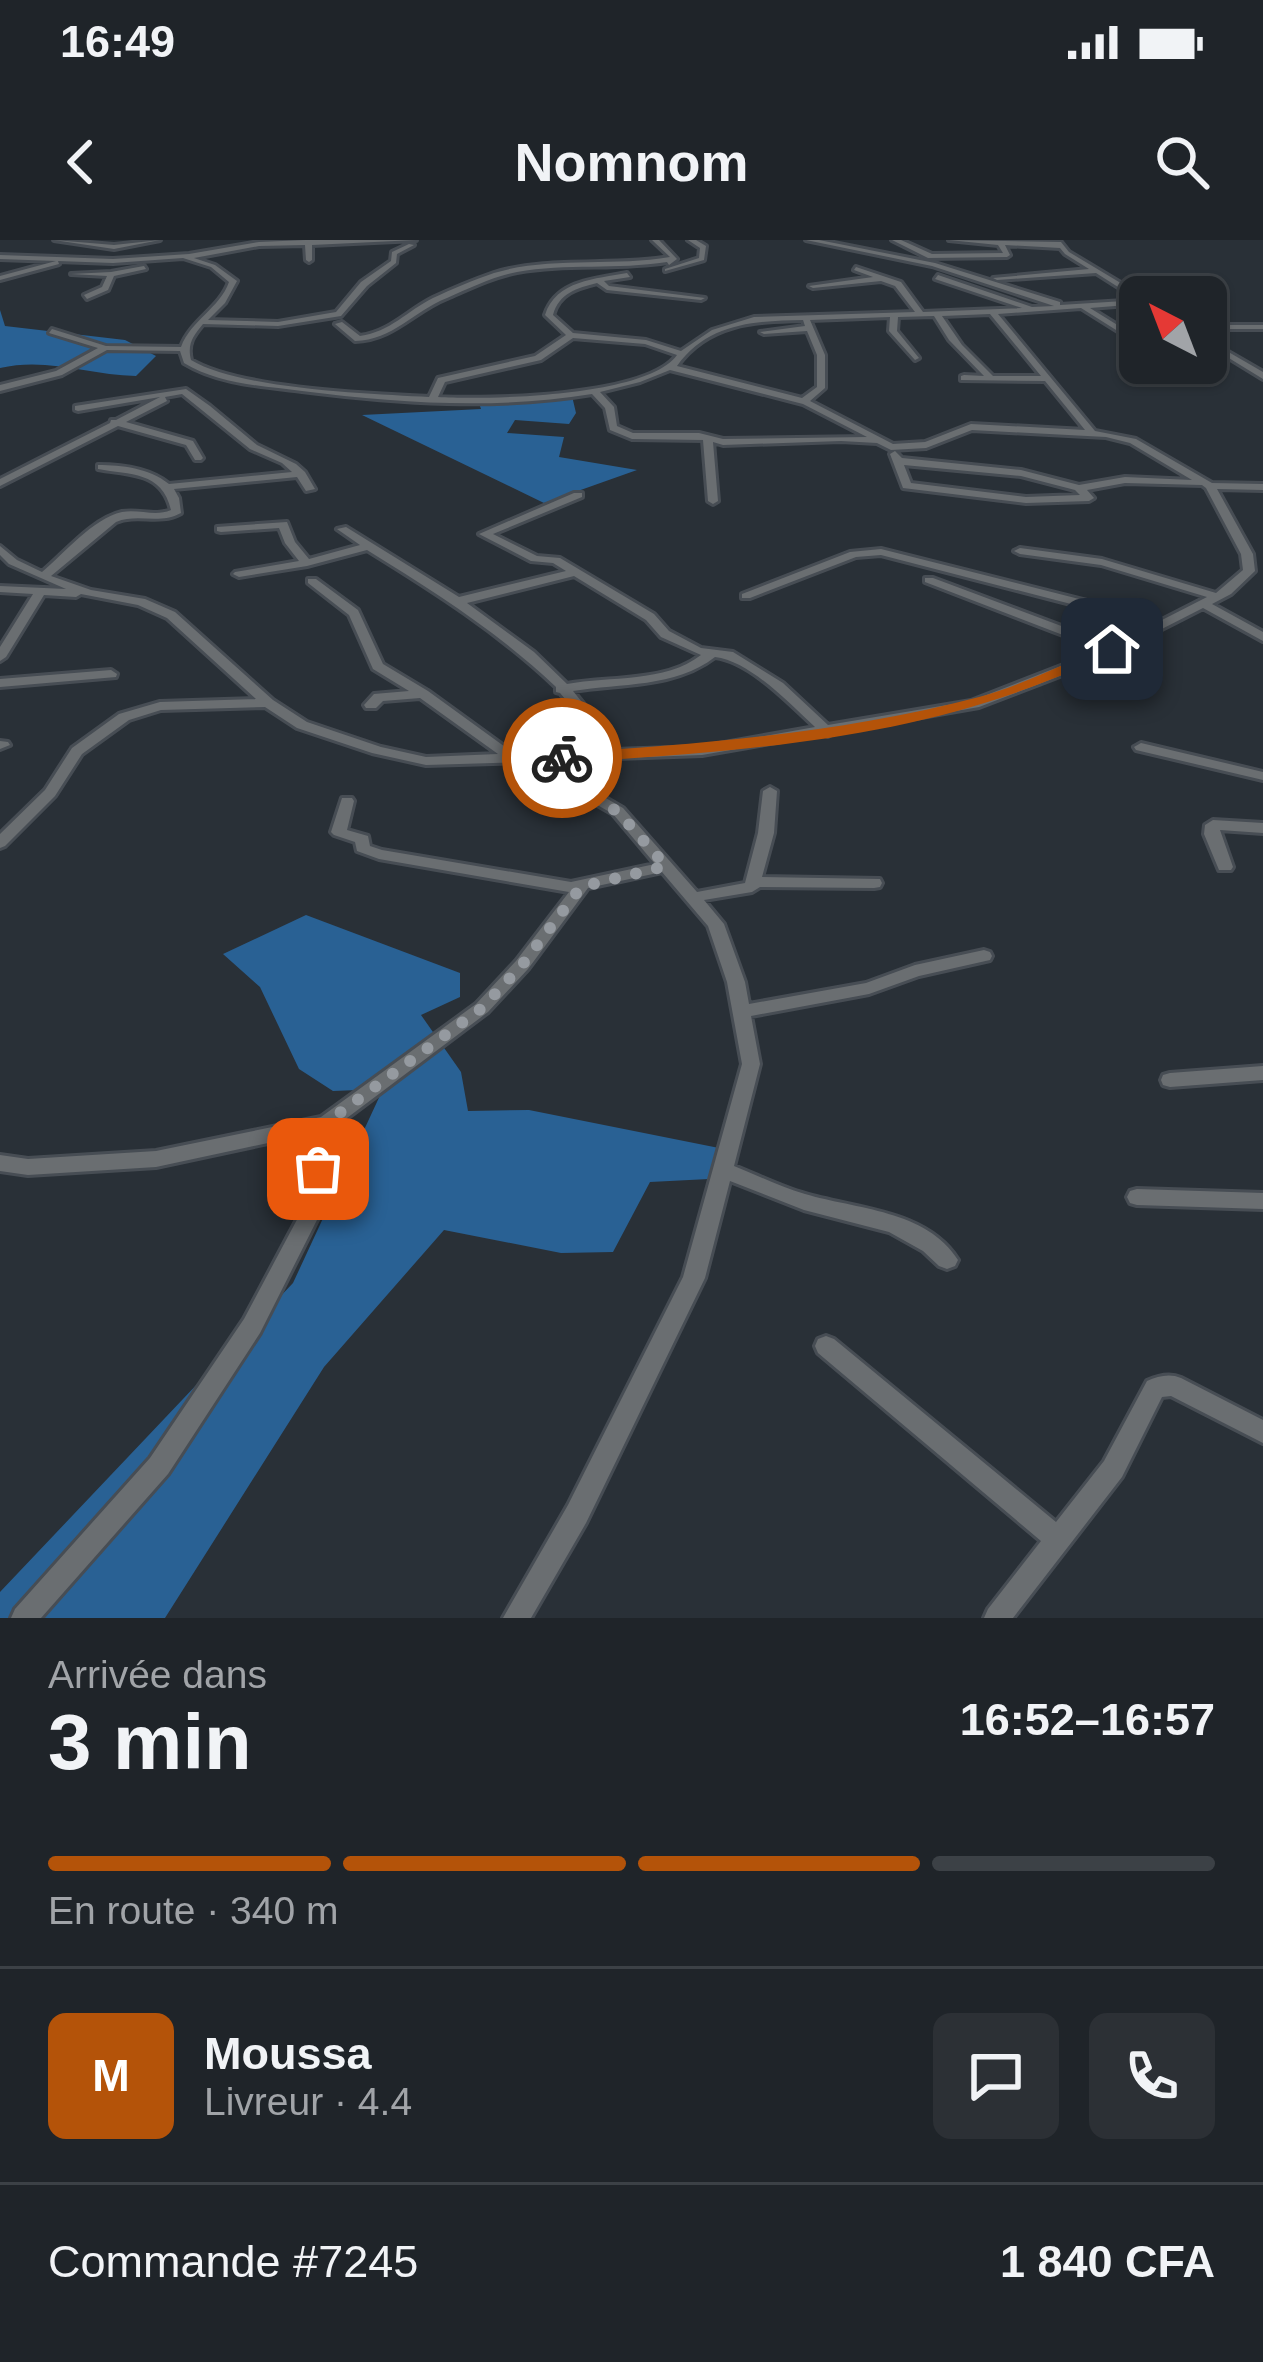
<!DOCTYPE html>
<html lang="fr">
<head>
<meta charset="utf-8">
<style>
	body { margin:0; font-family:Helvetica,sans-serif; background:#2c3035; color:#f1f3f6; height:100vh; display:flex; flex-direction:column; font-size:45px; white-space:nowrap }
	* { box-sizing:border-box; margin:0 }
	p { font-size:39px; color:#a1a4a8 }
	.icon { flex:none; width:66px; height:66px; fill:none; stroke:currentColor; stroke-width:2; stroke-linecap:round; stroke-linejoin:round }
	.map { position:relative; height:1378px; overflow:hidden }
	.sheet { display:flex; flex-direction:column; background:#1f2429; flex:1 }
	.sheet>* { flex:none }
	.needle { width:78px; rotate:318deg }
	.tools { position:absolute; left:1119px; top:36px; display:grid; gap:24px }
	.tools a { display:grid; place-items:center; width:108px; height:108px; border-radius:18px; background:#1f2429; box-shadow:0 3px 9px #0004,0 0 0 3px #3c4146; font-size:60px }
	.pin { position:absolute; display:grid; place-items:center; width:102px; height:102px; color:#fff; margin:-51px; border-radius:24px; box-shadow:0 6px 18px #0006 }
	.courier { position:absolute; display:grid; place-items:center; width:120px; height:120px; margin:-60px; border:9px solid #b45309; border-radius:50%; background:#fff; color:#222; box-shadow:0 3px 15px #0007 }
	.headline em { font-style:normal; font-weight:600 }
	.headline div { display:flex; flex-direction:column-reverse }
	.headline { display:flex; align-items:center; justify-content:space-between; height:204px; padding:0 48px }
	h1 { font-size:78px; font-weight:600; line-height:90px }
	.bar { display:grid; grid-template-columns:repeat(4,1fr); gap:18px 12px; align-content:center; height:144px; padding:0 48px }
	.bar i { height:15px; border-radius:9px; background:#3c4146 }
	.bar .current { background:#b45309 }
	.bar p { grid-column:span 4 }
	.line { display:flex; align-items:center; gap:30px; padding:0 48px; border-top:3px solid #3c4146 }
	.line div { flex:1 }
	.round { display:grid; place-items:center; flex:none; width:126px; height:126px; border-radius:18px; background:#2c3035 }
	.status { display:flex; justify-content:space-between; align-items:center; height:84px; padding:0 60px; background:#1f2429; direction:ltr }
	.status svg { height:33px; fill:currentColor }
	header { display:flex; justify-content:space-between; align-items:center; height:156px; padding:0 48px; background:#1f2429; font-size:54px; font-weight:600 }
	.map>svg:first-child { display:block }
	.forest { fill:#296194 }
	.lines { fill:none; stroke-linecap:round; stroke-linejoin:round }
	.street-casing { stroke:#474d54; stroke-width:6 }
	.street { fill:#6a6e71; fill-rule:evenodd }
	.route { fill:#b45309 }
	.done { stroke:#959aa0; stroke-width:12; stroke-dasharray:0 21.6 }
</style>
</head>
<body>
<div class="status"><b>16:49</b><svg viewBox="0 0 49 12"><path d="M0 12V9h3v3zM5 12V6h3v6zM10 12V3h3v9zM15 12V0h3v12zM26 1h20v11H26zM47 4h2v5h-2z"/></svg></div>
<header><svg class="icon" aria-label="back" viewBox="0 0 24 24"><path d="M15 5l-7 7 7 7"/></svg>Nomnom<svg class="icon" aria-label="search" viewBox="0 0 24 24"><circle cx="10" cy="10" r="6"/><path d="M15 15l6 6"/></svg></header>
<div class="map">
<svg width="1263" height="1378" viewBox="0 0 1263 1378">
	<rect width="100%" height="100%" fill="#293037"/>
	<g class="forest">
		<path d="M0 70 5 86 125 100 156 116 136 136C89 135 47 117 0 128Z"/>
		<polygon points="524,156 572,156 576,173 569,184 515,180 507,193 564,197 559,217 637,230 544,263 362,175 481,169 478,160"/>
		<polygon points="306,675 460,733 460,757 421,775 461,832 468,871 529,870 719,908 709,939 650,942 613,1012 561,1013 444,990 324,1127 165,1378 0,1378 0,1352 293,1043 383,849 333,851 299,829 260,747 223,714"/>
	</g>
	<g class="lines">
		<g class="street-casing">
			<g id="street">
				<polygon points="54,0 114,5 160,0 114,9"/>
				<path d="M305 0H416L312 5V20L309 22 306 20 305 5 259 6 194 18 215 25 237 41 225 63 208 80 278 82 336 72 361 42 391 21 392 12 409 4 414 5 397 14 396 23 367 46 341 76 278 86 203 84C193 96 187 104 191 120 239 149 370 154 429 157L438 138 535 116 566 95 545 75C556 40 596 39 627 33L630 37 604 41 609 46 705 58 701 60 607 50 597 43C577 48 559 53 553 75L573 93 646 100 681 111 712 90 754 77 915 72 895 46 881 41 813 48 809 46 873 37 854 30 856 27 901 42 923 72 1022 68 935 39 938 35 1032 67 1054 66 932 26 806 0H819L935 23 1060 62V65L1140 60V64L1090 68 1140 99V105L1081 68 998 74 1095 191 1136 199 1212 243 1263 244V250L1217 249 1253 314 1255 331 1231 354 1212 364 1263 392V401L1203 368 1099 421 979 467 835 492 828 496 822 494 702 515 617 518 611 521 605 519 542 521 623 568 697 652 745 643 758 593 763 551 770 547 777 551 774 593 762 637 880 639 882 643 880 647 874 648 760 647 752 652 704 660 724 684 745 742 749 764 866 743 915 725 984 710 990 712 992 716 990 720 919 736 869 754 751 776 760 824 734 926C757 935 780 947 805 954 855 969 927 970 958 1020L955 1026 947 1029 939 1026 923 1011 889 992 804 970 730 941 705 1038 586 1283 531 1378H503L568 1265 683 1037 742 824 727 742 708 686 662 632 588 648 528 729 488 772 335 887 320 974 260 1093 168 1234 41 1378H11L15 1369 150 1218 244 1079 300 974 315 893 156 927 28 935 0 931V915L28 919 156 911 321 877 476 764 516 721 569 652 379 619 357 611 355 602 334 595 331 592 342 558H352L354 561 347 590 368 596 370 606 382 610 571 642 655 624 613 574 523 522 426 525 372 513 297 488 265 467 161 470 129 480 82 514 55 556 5 606 0 608V594L45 550 72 508 119 474 160 462 256 459 167 378 138 365 81 354 76 357 44 355 6 417 0 421V407L33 354 0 352V346L66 349 9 324 0 315V306L17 320 42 332C65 313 92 279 122 272 140 269 155 277 171 270 162 231 130 235 98 229V225C122 225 149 228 169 244L292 232 282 223 250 209 182 154 165 157 167 161 126 182 193 201 203 218 201 220H195L186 205 118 186 0 246V239L110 183 111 180H116L160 157 78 171 75 170V166L186 149 210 166 257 205 296 224 305 232 315 249 306 251 297 237 174 249 179 258 181 273C159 285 138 273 116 282L51 336 91 350 145 359 175 372 273 460 307 482 381 507 426 517 498 514 420 458 383 461 376 468H366L364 465 374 454 409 451 373 429 349 375 308 343V339H316L358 370 383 424 428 451 515 514 600 510 584 481 560 453 556 452V447C498 392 435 352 367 310L307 326 239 337 233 334 235 332 299 321 285 303 279 288 221 292 217 291V287L287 282 295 302 309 319 360 305 337 289 346 287 459 357 566 331 553 323 531 321 479 294 574 253H582V257L493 294 537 316 560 318 654 374 669 391 701 408 733 412 783 443 828 485 971 461 1102 410 925 342V338H933L1112 405 1152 385 881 315 856 317 750 358H742V354L850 312 881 309 1162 380 1207 357 1101 325 1020 314 1014 311 1020 308 1102 319 1216 353 1243 330 1241 314 1206 248 1202 245 1125 243 1087 250 1094 258 1089 261 1026 263 903 248 890 214 895 211 902 218 1021 230 1079 245 1125 237 1192 240 1130 203 1106 197 972 190 926 208 891 210 877 203 841 201 723 205 713 202 718 261 713 264 708 261 703 200 632 199 610 190 605 168 592 154C496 170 398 163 302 151 263 146 218 144 184 123L180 111 107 110 62 135 0 151V145L56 131 98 108 49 93 52 89 106 106 181 107C191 80 220 68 229 42L211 27 183 18 113 23 58 21 59 24 0 40V36L56 21 0 19V15L113 19 189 14 259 2ZM990 74 1041 136H993L962 105 942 76ZM934 76 949 100 984 136 964 135 961 136V140L1045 141 1085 190 971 184 925 202 893 204 810 161 825 148V115L810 80 890 77 889 91 915 120 919 118 897 91 898 77ZM803 80 805 86 760 92 764 94 807 91 817 115V147L802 158 677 126C708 83 754 81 803 80ZM573 98 645 104 677 115C647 157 487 160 438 157L445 142 541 120ZM670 130 803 164 867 197 723 199 699 193H633L617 186 614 167 600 152 640 142ZM904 225 1021 236 1075 250 1080 255 1026 257 911 243ZM574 336 646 380 661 397 701 415C665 443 610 436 567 444L534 412 467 363ZM715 417C750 421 790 464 815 487L702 507 614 510 594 477 573 451C621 443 675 448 715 417Z"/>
				<path d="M652 0H659L677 19 669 25 667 22C617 30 566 23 517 32 492 37 470 48 447 58 414 71 393 100 355 101L335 84 342 82 360 96C390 92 407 71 433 58 452 49 474 40 494 33 550 16 612 27 670 17Z"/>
				<polygon points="688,0 696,0 706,6 704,20 665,31 665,29 699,18 700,8"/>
				<polygon points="892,0 901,0 932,14 1003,13 998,5 949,0 1061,2 1069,12 1144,57 1137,59 1096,33 997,40 993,38 1089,29 1065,14 1060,8 1005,5 1010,15 1007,17 928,18"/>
				<polygon points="144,26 146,29 114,36 108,50 87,59 84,55 102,47 107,36 71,34 111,32"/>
				<rect x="1206" y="85" width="57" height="4"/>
				<polygon points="1206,99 1263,132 1263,139 1206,104"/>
				<polygon points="111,430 117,434 116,437 0,447 0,439"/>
				<polygon points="0,501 8,502 10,505 0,509"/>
				<polygon points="1141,503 1263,532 1263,540 1136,510 1134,507"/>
				<polygon points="1213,580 1263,583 1263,593 1220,590 1233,627 1231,630 1219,630 1204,594 1205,585"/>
				<polygon points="1263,826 1263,840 1170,847 1163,845 1161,840 1163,835 1170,833"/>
				<polygon points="1137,949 1263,953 1263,969 1137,965 1130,963 1127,957 1130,951"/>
				<path d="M826 1096 834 1099 1056 1282 1104 1221 1147 1141C1158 1136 1170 1133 1181 1138L1263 1180V1203L1171 1156 1162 1157 1122 1237 1013 1378H984L988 1369 1041 1301 818 1113 815 1106 818 1099Z"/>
			</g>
		</g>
		<use href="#street" class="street"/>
	</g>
	<path class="route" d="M1107 406 1120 409C1101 423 1074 430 1052 439 897 502 727 512 562 523L554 518 562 513C703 504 842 493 979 457 1023 445 1065 423 1107 406Z"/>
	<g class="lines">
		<polyline class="done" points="318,929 326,883 482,768 522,725 581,647 666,626 618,572 527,518 562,518"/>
	</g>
</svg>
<div class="tools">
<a><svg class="needle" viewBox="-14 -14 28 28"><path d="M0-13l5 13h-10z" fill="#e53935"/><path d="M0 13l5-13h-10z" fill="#a1a4a8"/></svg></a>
</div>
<div class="pin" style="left:318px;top:929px;background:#ea580c"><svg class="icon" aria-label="bag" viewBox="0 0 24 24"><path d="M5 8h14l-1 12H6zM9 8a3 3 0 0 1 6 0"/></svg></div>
<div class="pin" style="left:1112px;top:409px;background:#1f2937"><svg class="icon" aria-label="home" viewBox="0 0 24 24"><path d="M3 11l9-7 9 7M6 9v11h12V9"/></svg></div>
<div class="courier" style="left:562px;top:518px"><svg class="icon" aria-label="bike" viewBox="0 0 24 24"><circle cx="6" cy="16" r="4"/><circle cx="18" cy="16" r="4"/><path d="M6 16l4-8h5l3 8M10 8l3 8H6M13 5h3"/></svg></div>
</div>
<section class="sheet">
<div class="headline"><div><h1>3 min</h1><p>Arrivée dans</p></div><em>16:52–16:57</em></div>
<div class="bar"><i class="current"></i><i class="current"></i><i class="current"></i><i></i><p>En route · 340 m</p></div>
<div class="line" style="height:216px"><b class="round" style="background:#b45309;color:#fff">M</b><div><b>Moussa</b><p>Livreur · 4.4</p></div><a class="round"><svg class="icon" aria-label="chat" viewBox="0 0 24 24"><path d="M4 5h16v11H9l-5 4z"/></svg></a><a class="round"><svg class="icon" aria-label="phone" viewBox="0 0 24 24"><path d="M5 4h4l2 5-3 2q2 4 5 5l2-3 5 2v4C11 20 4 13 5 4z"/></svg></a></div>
<div class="line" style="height:156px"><div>Commande #7245</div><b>1 840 CFA</b></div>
</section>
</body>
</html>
